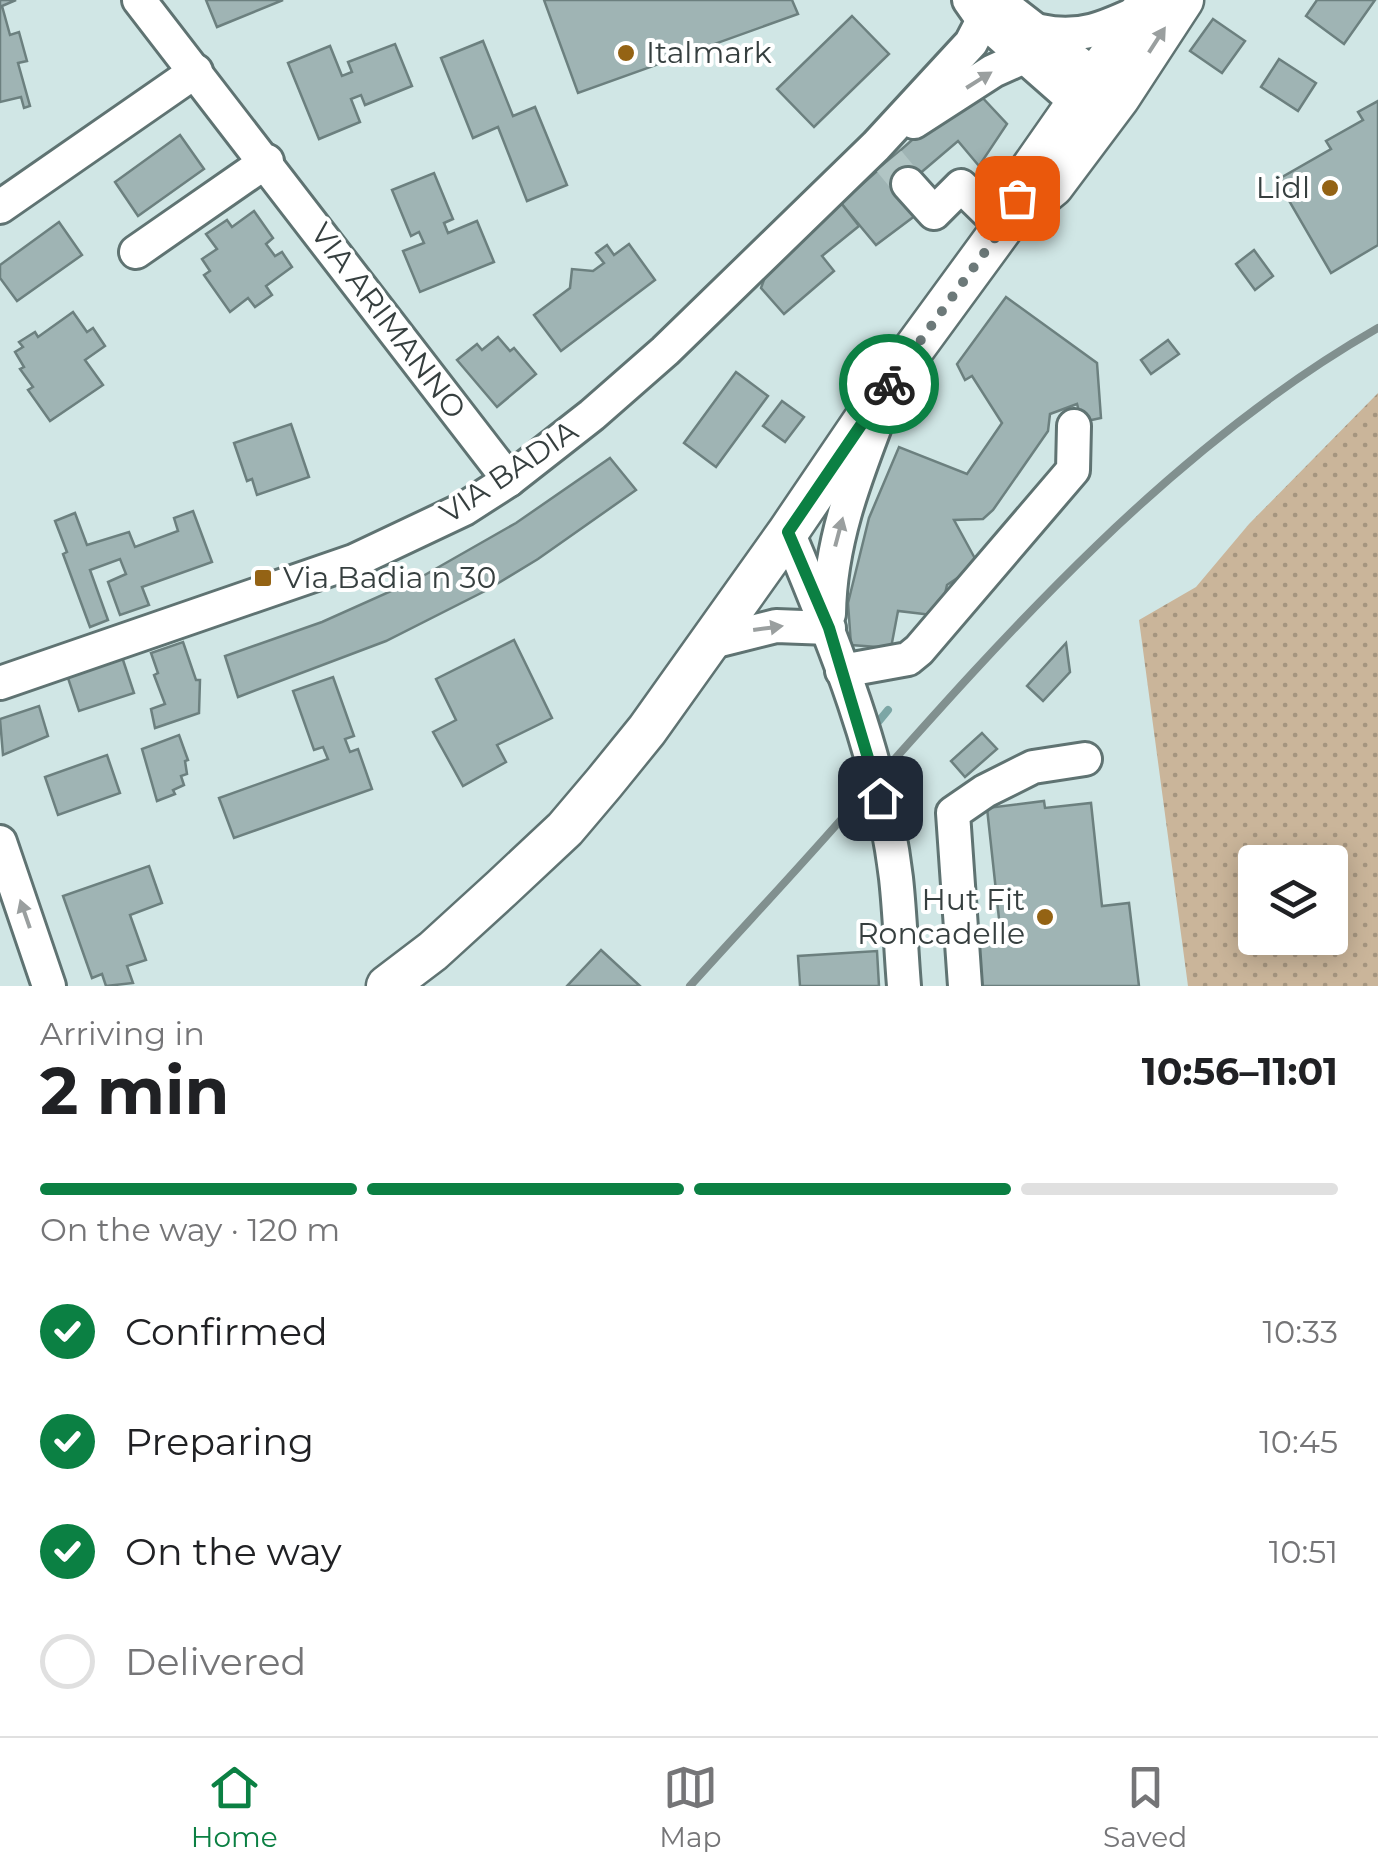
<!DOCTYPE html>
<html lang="en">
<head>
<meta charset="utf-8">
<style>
	body { margin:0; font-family:Montserrat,sans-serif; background:#f6f6f6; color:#202124; height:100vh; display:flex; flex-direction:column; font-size:38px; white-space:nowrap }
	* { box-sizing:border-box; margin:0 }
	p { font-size:32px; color:#757577 }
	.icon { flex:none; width:55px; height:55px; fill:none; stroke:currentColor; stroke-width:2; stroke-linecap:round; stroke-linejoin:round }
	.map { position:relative; height:986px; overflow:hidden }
	.side { display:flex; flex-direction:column; background:#fff; flex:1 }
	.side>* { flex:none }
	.fabs { position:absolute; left:1238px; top:845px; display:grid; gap:20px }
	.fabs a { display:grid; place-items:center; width:110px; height:110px; border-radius:10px; background:#fff; box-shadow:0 5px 25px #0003; font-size:50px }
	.pin { position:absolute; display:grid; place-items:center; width:85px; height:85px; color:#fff; margin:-42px; border-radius:20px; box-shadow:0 5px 15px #0006 }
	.courier { position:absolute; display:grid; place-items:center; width:100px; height:100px; margin:-50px; border:8px solid #0b8043; border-radius:50%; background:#fff; color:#222; box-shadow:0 2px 12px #0007 }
	.summary em { font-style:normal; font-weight:700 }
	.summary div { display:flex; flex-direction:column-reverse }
	.summary { display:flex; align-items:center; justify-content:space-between; height:170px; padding:0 40px }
	h1 { font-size:65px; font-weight:700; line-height:75px }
	.bar { display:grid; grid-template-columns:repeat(4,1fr); gap:15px 10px; align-content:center; height:120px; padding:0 40px }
	.bar i { height:12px; border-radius:8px; background:#e0e0e0 }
	.bar .selected { background:#0b8043 }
	.bar p { grid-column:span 4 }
	ol { padding:0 40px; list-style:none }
	li { display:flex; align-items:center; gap:30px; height:110px }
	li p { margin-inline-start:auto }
	li .icon { padding:10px; border-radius:50%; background:#0b8043; color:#fff; stroke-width:4 }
	li:last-child { color:#757577 }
	li i { width:55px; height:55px; border:5px solid #e0e0e0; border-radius:50% }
	.dock { display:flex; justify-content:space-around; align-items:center; height:140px; border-top:2px solid #e0e0e0; background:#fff; font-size:28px; color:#757577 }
	.dock a { display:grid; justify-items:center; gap:5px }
	.dock .selected { color:#0b8043 }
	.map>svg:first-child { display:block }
	.grass { fill:url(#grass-dots); fill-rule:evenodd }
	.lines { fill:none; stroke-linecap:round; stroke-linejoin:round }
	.stream { stroke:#7ca6a5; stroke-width:8 }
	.building { fill:#9fb4b4; stroke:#6c807f; stroke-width:2.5 }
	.minor-tunnel { stroke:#b1c5c4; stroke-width:32; stroke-dasharray:32 16; stroke-linecap:butt }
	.minor-casing { stroke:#5f7372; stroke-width:38 }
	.major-casing { stroke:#5f7372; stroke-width:45 }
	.minor { stroke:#fff; stroke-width:32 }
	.major { stroke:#fff; stroke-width:40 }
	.rail { stroke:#81908f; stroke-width:8 }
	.oneway { fill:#9a9f9f }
	.done { stroke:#6c7979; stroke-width:10; stroke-dasharray:0 18 }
	.route { stroke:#0b8043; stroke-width:12 }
	.poi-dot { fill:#946314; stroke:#fff; stroke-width:4 }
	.labels { text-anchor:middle; stroke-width:8; stroke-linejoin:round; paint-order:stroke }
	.poi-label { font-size:30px; fill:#363f3f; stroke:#fff; text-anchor:start }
	.street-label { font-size:30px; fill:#363f3f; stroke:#fff }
</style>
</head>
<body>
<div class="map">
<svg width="1378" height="986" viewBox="0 0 1378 986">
	<defs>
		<pattern id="grass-dots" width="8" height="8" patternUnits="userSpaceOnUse" patternTransform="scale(2.5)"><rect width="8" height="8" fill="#cab59a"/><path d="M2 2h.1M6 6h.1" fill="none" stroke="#a5957f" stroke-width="1.8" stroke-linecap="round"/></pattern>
	</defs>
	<rect width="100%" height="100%" fill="#d0e6e5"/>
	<path class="grass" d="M1378 393V986H1188L1139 620 1196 587 1249 524ZM1255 862H1330V938H1255Z"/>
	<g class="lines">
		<polyline class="stream" points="879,721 888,710"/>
	</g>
	<g class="building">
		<polygon points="0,0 16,0 2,6 10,35 19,32 27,61 18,63 30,106 24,108 21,97 0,102"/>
		<polygon points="206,0 283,0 217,27"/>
		<polygon points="544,0 792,0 798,14 578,93"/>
		<polygon points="1317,0 1375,0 1344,44 1306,16"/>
		<polygon points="852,16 889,54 814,127 777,89"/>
		<polygon points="1213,19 1245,41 1222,73 1190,51"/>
		<polygon points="483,41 513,116 535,107 567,185 527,201 498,127 473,138 441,58"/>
		<polygon points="395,44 412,86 365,105 361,95 351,99 360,122 319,139 288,63 330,46 342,76 352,72 348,62"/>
		<polygon points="1279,59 1316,83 1298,111 1261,87"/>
		<polygon points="980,95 1007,124 979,166 958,141 897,193 916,215 876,245 841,203 921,132"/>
		<polygon points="1378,101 1378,245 1331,273 1277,180 1331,149 1326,141 1363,120 1358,112"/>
		<polygon points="180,135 204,169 138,216 115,182"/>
		<polygon points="434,173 453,219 444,223 448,233 477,221 494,262 420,292 403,251 424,243 419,232 411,236 392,190"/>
		<polygon points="841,203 859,226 822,256 834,271 784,314 761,288 766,274"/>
		<polygon points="254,211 273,238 266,244 275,256 282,252 292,267 266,286 272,295 255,307 248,298 230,312 204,275 210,271 202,259 217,249 206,234 227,220 232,227"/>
		<polygon points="59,222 82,255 17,301 0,278 0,265"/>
		<polygon points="629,244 655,280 561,351 534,315 570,288 572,269 593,271 604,263 596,253 607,245 614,255"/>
		<polygon points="1254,250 1273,276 1255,290 1236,264"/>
		<polygon points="1006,297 1097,363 1101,418 1082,422 1077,404 1050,414 1048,431 993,510 983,519 954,520 978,564 947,585 940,616 898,611 891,648 851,645 848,603 869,518 899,447 967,474 1002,423 972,376 965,380 957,364"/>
		<polygon points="73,312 87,332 93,328 105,346 85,360 103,385 50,421 28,390 33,387 20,369 24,367 15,352 23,347 19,342 35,332 38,337"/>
		<polygon points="498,337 510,351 514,348 536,374 497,407 457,360 477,344 482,350"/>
		<polygon points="1168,340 1179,354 1151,374 1141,360"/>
		<polygon points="736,372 768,396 716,467 684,443"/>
		<polygon points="782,401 804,417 785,442 763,426"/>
		<polygon points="291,424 309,477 257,495 252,479 247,481 234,443"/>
		<polygon points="610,458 636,490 538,559 487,590 386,641 238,697 225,656 322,622 416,580 516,523"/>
		<polygon points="193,511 212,562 142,587 149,605 120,615 108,582 126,574 120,559 90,570 108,620 90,627 63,554 67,552 55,521 75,513 87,545 129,532 135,547 178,531 174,518"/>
		<polygon points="514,640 552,718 497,745 506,762 463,786 433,732 456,720 436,679"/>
		<polygon points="183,642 196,680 200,680 199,713 155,728 151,709 165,704 154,675 158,673 151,653"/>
		<polygon points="1066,643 1070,672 1043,701 1027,686"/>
		<polygon points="122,657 134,693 79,711 67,675"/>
		<polygon points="333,677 354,736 345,739 350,752 358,749 372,789 234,838 219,798 328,759 323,747 314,750 293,691"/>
		<polygon points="39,706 48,736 3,755 0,719"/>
		<polygon points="982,733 997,749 965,777 951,761"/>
		<polygon points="179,735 188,760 185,761 187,774 181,776 184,785 173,790 175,794 157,801 142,749"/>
		<polygon points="107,755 120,793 58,815 45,777"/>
		<polygon points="1044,801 1045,808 1091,803 1102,906 1129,903 1139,986 982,986 977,939 1001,937 987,808"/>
		<polygon points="149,866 162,903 130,915 146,960 127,966 133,983 106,986 102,974 92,978 63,896"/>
		<polygon points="601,950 640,986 567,986"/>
		<polygon points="877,951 879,986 800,986 798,956"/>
	</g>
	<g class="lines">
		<polyline class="minor-tunnel" points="889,161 908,184"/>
		<g class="minor-casing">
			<g id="minor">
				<polyline points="139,0 509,480"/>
				<polyline points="969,0 983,20 1076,102"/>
				<polyline points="997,0 1095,76"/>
				<path d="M1041 31C1079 40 1107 27 1141 11"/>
				<polyline points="914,122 993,71 1024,57"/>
				<polyline points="908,184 934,213 961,186 1003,227"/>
				<polyline points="0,207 196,71"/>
				<polyline points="136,252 267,161"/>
				<path d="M788 532C834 642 882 759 896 878 900 914 901 950 904 986"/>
				<path d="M829 614C830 543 854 481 879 416"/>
				<polyline points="708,643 776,626 829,628"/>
				<polyline points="842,671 908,659 919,650 1073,470 1074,426"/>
				<polyline points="0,683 354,561 464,509 509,480 592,415 665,351 876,146 971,43 983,20"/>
				<polyline points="0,842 49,986"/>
				<polyline points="965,986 953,813 985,791 1033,767 1085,759"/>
			</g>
		</g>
		<g class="major-casing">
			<g id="major">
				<polyline points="1014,218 1053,186 1119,98 1183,0"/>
				<polyline points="387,986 433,951 502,888 565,829 604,783 647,730 788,532 894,376 1003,227 1031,169 1149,0"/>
			</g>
		</g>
		<use href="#minor" class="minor"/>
		<use href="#major" class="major"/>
		<path class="rail" d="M690 986C744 926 800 867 853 806 1009 630 1172 446 1378 328"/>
	</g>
	<defs><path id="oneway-solid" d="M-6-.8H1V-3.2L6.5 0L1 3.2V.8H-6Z" transform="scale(2.5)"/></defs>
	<g class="oneway">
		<use href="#oneway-solid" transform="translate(1157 40) rotate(-57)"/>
		<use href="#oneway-solid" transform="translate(979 80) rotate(-32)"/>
		<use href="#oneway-solid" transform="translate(839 532) rotate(-75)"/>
		<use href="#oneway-solid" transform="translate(768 628) rotate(-8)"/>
		<use href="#oneway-solid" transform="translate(25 914) rotate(-109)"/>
	</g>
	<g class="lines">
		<polyline class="done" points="889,384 1003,227 1017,198"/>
		<polyline class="route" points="880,798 829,628 788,532 889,384"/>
	</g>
	<g class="poi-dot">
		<circle cx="626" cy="53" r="10"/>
		<circle cx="1330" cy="188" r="10"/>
		<rect x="253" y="568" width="20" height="20" rx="5"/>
		<circle cx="1045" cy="917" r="10"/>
	</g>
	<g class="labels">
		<g class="poi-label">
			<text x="646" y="63">Italmark</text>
			<text x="1310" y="198" text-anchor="end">Lidl</text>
			<text x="283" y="588">Via Badia n 30</text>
			<text x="1025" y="910" text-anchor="end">Hut Fit<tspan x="1025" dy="34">Roncadelle</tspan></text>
		</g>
		<g class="street-label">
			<text transform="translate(388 321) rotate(53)" y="10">VIA ARIMANNO</text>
			<text transform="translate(509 472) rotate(-34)" y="10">VIA BADIA</text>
		</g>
	</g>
</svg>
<div class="fabs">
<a><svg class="icon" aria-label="layers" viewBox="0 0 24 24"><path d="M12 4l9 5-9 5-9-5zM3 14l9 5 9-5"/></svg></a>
</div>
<div class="pin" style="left:1017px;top:198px;background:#ea580c"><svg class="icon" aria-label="bag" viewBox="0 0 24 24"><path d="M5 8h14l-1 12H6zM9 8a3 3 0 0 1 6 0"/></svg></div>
<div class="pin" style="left:880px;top:798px;background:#1f2937"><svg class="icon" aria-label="home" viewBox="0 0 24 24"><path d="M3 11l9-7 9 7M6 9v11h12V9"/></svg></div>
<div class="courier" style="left:889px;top:384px"><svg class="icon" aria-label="bike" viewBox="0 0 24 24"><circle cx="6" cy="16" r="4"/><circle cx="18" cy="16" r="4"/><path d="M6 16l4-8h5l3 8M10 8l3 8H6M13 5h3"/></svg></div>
</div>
<section class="side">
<div class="summary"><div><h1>2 min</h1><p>Arriving in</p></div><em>10:56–11:01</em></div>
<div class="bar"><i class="selected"></i><i class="selected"></i><i class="selected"></i><i></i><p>On the way · 120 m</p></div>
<ol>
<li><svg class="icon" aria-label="check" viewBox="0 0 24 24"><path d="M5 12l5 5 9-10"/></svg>Confirmed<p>10:33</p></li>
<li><svg class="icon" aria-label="check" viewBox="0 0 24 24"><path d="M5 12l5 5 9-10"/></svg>Preparing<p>10:45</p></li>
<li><svg class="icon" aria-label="check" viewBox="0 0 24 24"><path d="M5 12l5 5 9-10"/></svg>On the way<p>10:51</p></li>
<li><i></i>Delivered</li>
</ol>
</section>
<nav class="dock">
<a class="selected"><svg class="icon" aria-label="home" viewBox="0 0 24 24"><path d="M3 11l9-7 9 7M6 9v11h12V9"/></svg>Home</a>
<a><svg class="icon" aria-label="map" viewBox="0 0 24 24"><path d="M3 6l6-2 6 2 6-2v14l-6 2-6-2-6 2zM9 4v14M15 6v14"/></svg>Map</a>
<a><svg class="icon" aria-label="saved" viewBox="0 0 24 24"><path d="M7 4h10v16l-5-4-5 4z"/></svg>Saved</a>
</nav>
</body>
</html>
